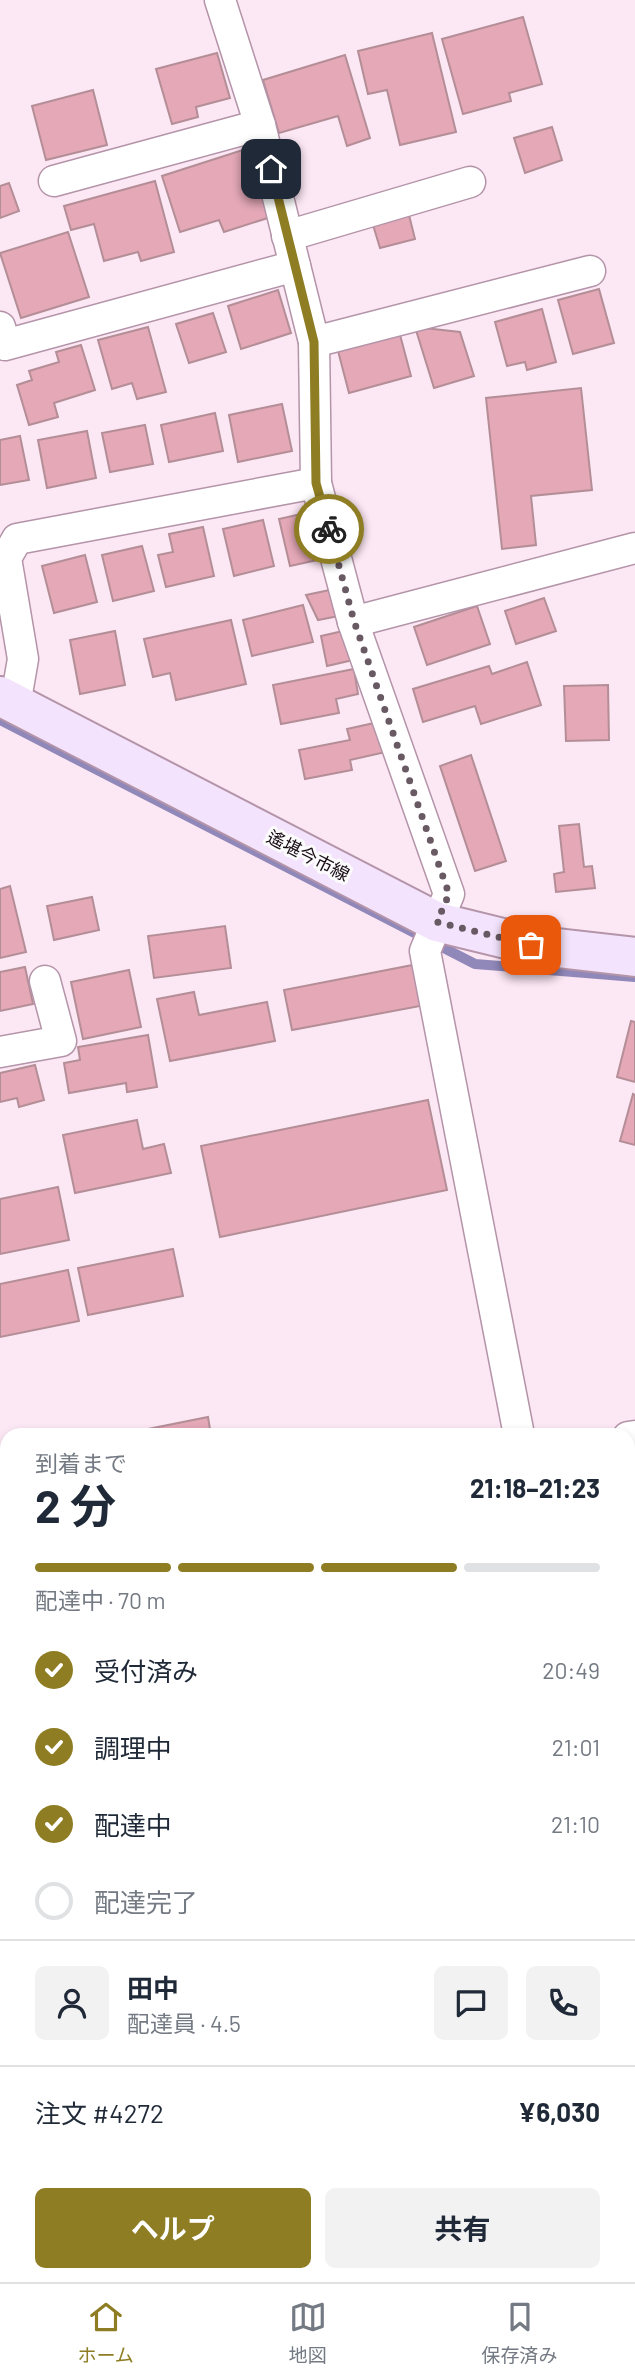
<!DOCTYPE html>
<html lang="ja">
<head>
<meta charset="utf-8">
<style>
	body { margin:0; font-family:Barlow,"Noto Sans JP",sans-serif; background:#f2f2f3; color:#1f2937; height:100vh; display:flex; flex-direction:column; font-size:26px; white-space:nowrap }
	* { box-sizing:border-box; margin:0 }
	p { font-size:23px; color:#747a83 }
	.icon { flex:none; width:38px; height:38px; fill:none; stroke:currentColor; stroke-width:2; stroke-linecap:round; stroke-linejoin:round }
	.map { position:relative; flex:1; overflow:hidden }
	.panel { position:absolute; left:0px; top:1428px; width:635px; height:854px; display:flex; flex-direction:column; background:#fff; border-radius:21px 21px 0 0; box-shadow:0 4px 10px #0003 }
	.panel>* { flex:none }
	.pin { position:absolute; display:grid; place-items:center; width:60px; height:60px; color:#fff; margin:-30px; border-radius:14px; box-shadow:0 4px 10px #0006 }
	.courier { position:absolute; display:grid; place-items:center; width:70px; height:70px; margin:-35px; border:5px solid #8e7d23; border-radius:50%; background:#fff; color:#222; box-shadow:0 2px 9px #0007 }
	.headline em { font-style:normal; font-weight:700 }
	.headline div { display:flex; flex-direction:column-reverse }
	.headline { display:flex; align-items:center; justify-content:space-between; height:119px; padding:0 35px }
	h1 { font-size:46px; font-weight:700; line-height:52px }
	.bar { display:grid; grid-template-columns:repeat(4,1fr); gap:10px 7px; align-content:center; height:84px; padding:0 35px }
	.bar i { height:9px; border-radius:5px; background:#e0e1e3 }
	.bar .selected { background:#8e7d23 }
	.bar p { grid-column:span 4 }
	.line { display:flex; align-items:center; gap:18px; padding:0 35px; border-top:2px solid #e0e1e3 }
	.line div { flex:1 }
	.round { display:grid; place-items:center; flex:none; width:74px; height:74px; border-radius:10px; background:#f2f2f3 }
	ol { padding:0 35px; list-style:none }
	li { display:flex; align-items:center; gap:21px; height:77px }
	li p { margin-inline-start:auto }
	li .icon { padding:7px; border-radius:50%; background:#8e7d23; color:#fff; stroke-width:4 }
	li:last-child { color:#747a83 }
	li i { width:38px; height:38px; border:4px solid #e0e1e3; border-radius:50% }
	.action { display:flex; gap:14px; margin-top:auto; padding:14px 35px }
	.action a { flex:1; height:80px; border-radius:10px; background:#8e7d23; color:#fff; font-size:28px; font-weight:700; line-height:80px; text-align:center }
	.action a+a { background:#f2f2f3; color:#1f2937 }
	.tabs { display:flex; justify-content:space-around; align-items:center; height:98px; border-top:2px solid #e0e1e3; background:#fff; font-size:19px; color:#747a83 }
	.tabs a { display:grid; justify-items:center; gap:4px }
	.tabs .selected { color:#8e7d23 }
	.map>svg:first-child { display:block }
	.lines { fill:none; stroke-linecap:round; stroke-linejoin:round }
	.stream { stroke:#9088b9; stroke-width:10 }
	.building { fill:#e4a8b7; stroke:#b48e97; stroke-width:2 }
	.minor-tunnel { stroke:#dac6d3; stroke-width:30; stroke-dasharray:30 15; stroke-linecap:butt }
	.minor-casing { stroke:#b494a9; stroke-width:33 }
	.secondary-casing { stroke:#b494a9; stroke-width:42 }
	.trunk-casing { stroke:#d6d3d5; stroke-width:42 }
	.minor { stroke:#fff; stroke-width:30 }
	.secondary { stroke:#f4e3fc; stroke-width:38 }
	.trunk { stroke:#e3b4f8; stroke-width:38 }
	.done { stroke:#685963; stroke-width:7; stroke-dasharray:0 12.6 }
	.route { stroke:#8e7d23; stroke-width:9 }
	.labels { text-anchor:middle; stroke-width:6; stroke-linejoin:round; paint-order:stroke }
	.street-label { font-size:18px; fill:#190d15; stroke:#fbfbfb }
</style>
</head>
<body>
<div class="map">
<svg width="635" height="2282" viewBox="0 0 635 2282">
	<rect width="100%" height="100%" fill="#fce7f4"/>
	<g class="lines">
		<polyline class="stream" points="0,720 475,964 635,977"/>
	</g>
	<g class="building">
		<polygon points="523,17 542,84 509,93 511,101 463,114 442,39"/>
		<polygon points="432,33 456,132 400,145 387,90 368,94 358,51"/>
		<polygon points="217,53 230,98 196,107 198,117 172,124 156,69"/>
		<polygon points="345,55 370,138 347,146 338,116 279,133 263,80"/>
		<polygon points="93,90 107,145 46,160 32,106"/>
		<polygon points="552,127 562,160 525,173 514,138"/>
		<polygon points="252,147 274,216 224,232 219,220 180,232 162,176"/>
		<polygon points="155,181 174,252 141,261 138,252 104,261 94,224 71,230 64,206"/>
		<polygon points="9,183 19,211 0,218 0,186"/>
		<polygon points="409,215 415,239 380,248 373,225"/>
		<polygon points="68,232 89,297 21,318 0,253"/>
		<polygon points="599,289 614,343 573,354 558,300"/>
		<polygon points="278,290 291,333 241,349 228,306"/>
		<polygon points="542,309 556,362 527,370 525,362 507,366 495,322"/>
		<polygon points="213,313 226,352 189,363 176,324"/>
		<polygon points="148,327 166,392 137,399 132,383 112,389 98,340"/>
		<polygon points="415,327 460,332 474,376 434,388"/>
		<polygon points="399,331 411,376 349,393 337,347"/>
		<polygon points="81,345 95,390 54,403 58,417 29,425 17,385 32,380 29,371 59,362 56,352"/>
		<polygon points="581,388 592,490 531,496 536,545 502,549 486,398"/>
		<polygon points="282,404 292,451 238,462 229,415"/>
		<polygon points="215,413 223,451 169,462 161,425"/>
		<polygon points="145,425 153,464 110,472 102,433"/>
		<polygon points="87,431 96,478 47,488 38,440"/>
		<polygon points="20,436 29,480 0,485 0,440"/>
		<polygon points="319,510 331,557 290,566 279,519"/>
		<polygon points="263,520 274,566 234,576 223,529"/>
		<polygon points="203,527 214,576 166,587 158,555 173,552 169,534"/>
		<polygon points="142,546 154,591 113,601 102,555"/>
		<polygon points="85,555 97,602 54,613 42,566"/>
		<polygon points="344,587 349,614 318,620 306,595"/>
		<polygon points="544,598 556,631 516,644 505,611"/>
		<polygon points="303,605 313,642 252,656 243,620"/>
		<polygon points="477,606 490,644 427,665 414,627"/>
		<polygon points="231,620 246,684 176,700 170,673 153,677 144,639"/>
		<polygon points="356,628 362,658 327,666 321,636"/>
		<polygon points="115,631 125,685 80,694 70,640"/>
		<polygon points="527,662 541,705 481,724 475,706 423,722 413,689 489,666 492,674"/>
		<polygon points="354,669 358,694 336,699 339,713 281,724 273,685"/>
		<polygon points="608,685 609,740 566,741 564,686"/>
		<polygon points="383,721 390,751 350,760 352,770 305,779 299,750 350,740 347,729"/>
		<polygon points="471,755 506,861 475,871 440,766"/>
		<polygon points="579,824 584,867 592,866 595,888 556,892 554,874 564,872 559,826"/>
		<polygon points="10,886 26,952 0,958 0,889"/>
		<polygon points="92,897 99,930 54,940 47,906"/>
		<polygon points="225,926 231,968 154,978 148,936"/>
		<polygon points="428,962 436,1003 292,1030 284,990"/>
		<polygon points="25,967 33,1004 0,1011 0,972"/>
		<polygon points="129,970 141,1027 83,1039 71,982"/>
		<polygon points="194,992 199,1015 267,1002 275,1041 170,1061 157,999"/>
		<polygon points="631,1021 635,1022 635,1082 617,1077"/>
		<polygon points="148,1035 157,1087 127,1092 126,1083 69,1093 64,1063 80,1060 78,1047"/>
		<polygon points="35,1065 44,1100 19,1107 17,1098 0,1102 0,1073"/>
		<polygon points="633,1094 635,1095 635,1145 620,1141"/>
		<polygon points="428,1100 447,1190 220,1237 201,1146"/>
		<polygon points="137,1120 143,1149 164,1144 171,1173 75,1193 63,1135"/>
		<polygon points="58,1187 69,1240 0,1254 0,1199"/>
		<polygon points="173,1249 183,1296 88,1315 78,1268"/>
		<polygon points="68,1270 79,1321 0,1337 0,1284"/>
		<polygon points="208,1417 211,1435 118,1435"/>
		<polygon points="635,2095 635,2150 628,2151 628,2096"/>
		<polygon points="635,2174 635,2227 628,2228 628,2175"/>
	</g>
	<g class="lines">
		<polyline class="minor-tunnel" points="0,1861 7,1897"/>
		<g class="minor-casing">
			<g id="minor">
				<polyline points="220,0 260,125 314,342 316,483 353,622 449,894 425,951 519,1435"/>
				<polyline points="54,181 260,125"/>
				<polyline points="287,236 470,182"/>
				<polyline points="0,327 5,345 295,266"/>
				<polyline points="314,342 590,271"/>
				<polyline points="353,622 635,548"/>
				<polyline points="15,705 23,659 6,558 17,539 316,483"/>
				<polyline points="0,1052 61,1041 45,981"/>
				<polyline points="628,1437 635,1436"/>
				<polyline points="628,1551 635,1552"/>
				<polyline points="0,1566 7,1565"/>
				<polyline points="0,1717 7,1751"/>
				<polyline points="628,1798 635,1794"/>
				<polyline points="628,1850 635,1849"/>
				<polyline points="0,1880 7,1877"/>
				<polyline points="628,1915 635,1949"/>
				<polyline points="0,2120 7,2116"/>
				<polyline points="107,2275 108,2282"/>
			</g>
		</g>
		<g class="secondary-casing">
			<polyline id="secondary" points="0,696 437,922 531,945 635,957"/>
		</g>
		<g class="trunk-casing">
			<g id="trunk">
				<polyline points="628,1588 635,1585"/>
				<polyline points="628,1690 635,1686"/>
				<polyline points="628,1746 635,1742"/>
				<polyline points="0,1924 7,1920"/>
				<polyline points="0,2031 7,2027"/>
				<polyline points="0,2077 7,2074"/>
			</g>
		</g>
		<use href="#minor" class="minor"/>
		<use href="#secondary" class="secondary"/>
		<use href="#trunk" class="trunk"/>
	</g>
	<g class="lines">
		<polyline class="done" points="329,529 354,621 449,894 437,922 531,945"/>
		<polyline class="route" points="271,169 314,342 316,483 329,529"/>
	</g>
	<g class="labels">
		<g class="street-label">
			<text transform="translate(308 856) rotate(27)" y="6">遙堪今市線</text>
		</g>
	</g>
</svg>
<div class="pin" style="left:531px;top:945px;background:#ea580c"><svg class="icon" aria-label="bag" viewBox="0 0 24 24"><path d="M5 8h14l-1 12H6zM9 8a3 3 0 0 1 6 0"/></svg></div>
<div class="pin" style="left:271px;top:169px;background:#1f2937"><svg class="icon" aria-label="home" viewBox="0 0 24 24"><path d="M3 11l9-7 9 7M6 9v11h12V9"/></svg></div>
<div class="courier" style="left:329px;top:529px"><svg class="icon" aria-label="bike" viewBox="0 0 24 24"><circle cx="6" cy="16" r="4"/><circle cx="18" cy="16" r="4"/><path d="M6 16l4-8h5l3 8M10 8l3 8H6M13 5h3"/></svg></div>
<section class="panel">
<div class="headline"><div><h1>2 分</h1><p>到着まで</p></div><em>21:18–21:23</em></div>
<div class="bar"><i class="selected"></i><i class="selected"></i><i class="selected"></i><i></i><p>配達中 · 70 m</p></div>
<ol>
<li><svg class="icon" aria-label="check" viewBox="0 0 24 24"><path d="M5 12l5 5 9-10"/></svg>受付済み<p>20:49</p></li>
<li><svg class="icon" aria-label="check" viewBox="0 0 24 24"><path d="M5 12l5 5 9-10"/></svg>調理中<p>21:01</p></li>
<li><svg class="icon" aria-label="check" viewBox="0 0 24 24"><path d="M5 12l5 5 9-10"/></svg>配達中<p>21:10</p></li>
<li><i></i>配達完了</li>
</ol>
<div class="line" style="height:126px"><a class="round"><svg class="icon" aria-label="person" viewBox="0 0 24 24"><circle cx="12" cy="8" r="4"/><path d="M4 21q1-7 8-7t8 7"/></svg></a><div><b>田中</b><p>配達員 · 4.5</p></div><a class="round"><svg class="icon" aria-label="chat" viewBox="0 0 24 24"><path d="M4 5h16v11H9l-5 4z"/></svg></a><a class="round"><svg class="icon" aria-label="phone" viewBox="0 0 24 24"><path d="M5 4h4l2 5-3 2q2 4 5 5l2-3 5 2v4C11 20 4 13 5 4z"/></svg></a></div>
<div class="line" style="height:91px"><div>注文 #4272</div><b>¥6,030</b></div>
<div class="action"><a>ヘルプ</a><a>共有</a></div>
</section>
</div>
<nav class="tabs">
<a class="selected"><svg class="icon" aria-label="home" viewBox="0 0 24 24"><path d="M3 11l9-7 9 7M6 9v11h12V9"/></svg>ホーム</a>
<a><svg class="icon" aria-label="map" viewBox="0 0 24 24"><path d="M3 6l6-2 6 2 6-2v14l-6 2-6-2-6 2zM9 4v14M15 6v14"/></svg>地図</a>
<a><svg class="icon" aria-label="saved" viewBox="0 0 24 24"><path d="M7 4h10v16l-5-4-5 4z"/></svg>保存済み</a>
</nav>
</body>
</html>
